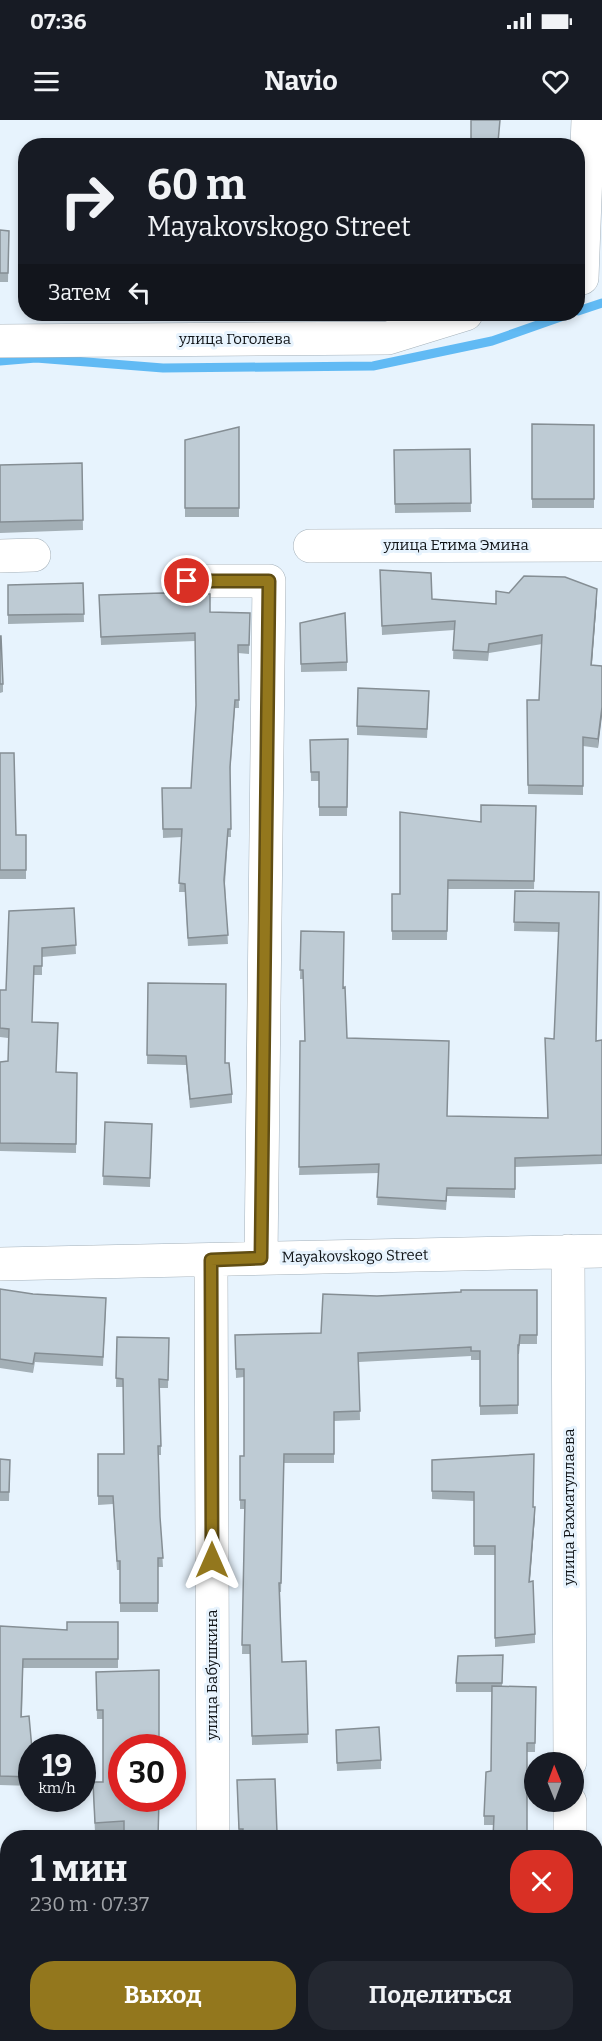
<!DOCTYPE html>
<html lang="ru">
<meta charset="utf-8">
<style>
:root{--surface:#171b24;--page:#242831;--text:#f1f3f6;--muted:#9ea1a6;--accent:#93771d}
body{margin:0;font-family:Bitter,serif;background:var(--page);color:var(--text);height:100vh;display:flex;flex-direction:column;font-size:22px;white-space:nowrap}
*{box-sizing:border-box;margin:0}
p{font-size:20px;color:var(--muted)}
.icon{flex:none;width:33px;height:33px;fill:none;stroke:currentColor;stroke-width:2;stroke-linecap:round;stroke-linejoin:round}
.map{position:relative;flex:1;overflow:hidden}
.details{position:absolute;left:0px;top:1710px;width:603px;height:212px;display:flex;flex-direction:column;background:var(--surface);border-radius:24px 24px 0 0;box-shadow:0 3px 9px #0003}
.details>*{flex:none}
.hud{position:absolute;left:18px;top:18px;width:567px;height:183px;border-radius:24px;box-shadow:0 3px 9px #0003;background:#171b24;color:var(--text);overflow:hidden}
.needle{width:39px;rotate:359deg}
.fabs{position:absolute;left:524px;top:1632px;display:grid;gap:12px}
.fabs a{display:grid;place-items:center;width:60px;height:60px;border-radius:50%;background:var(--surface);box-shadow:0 3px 9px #0003;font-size:30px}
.speed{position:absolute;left:18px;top:1614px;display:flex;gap:12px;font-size:30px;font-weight:700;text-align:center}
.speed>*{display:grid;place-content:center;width:78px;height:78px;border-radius:50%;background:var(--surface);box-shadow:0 3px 9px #0003;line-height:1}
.speed small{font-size:15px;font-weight:400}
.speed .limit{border:9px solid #d22;background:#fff;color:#111}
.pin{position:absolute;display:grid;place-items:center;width:51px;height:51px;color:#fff;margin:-26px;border:3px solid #fff;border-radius:50%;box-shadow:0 2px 6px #0007}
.me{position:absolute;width:66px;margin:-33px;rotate:0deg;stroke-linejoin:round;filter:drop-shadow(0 0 4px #0008)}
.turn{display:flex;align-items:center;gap:21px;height:126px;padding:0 30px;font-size:27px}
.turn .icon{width:78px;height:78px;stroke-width:2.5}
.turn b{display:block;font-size:42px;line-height:51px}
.then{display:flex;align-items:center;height:57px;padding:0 30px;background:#0003;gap:12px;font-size:22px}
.round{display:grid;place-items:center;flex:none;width:63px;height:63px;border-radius:24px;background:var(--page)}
.headline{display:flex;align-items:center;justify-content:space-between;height:102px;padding:0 30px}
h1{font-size:36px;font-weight:700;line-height:45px}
.action{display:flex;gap:12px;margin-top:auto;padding:12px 30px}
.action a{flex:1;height:69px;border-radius:24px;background:var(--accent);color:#fff;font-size:24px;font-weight:700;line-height:69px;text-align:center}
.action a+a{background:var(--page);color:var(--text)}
.status{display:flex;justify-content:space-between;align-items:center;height:42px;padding:0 30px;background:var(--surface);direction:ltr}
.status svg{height:16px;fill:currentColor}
header{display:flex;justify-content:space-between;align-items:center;height:78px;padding:0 30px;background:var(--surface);font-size:27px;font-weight:700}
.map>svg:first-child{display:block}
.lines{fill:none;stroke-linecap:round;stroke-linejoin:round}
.stream{stroke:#61baf4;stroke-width:9}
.minor-casing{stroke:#a5b1ba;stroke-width:34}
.minor{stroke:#fff;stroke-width:33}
.wall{fill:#a3afb6}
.shaded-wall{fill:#858e94}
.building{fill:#becbd4;stroke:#858e94;stroke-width:1.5}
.route-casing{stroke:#604d13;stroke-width:15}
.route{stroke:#93771d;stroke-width:10}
.labels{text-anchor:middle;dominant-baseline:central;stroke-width:6;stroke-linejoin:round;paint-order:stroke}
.street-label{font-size:15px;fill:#0f1316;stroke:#e7f3fd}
</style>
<div class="status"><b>07:36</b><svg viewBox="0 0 49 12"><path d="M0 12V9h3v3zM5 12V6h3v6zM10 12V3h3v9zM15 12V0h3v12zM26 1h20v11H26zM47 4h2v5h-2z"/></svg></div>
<header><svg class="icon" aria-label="menu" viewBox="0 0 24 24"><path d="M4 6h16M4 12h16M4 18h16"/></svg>Navio<svg class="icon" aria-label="heart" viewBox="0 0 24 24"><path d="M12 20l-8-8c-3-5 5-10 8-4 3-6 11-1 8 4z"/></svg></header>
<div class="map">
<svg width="602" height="1921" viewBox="0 0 602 1921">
<rect width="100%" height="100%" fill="#e7f3fd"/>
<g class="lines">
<path class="stream" d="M 578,191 L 602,183
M 0,241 L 36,238 L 163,248 L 373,246 L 492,221 L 569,194"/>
<defs>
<path id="minor" d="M 582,158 L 588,0
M 0,221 L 388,218 L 466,194
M 310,426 L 602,425
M 0,436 L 34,435
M 187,461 L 269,461 L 261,1138
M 568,1131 L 570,1642
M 211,1140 L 213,1718
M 0,1144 L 602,1131
M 570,1682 L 570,1718
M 0,1846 L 8,1846
M 596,1852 L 602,1851
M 212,1921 L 212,1914
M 570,1921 L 570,1914"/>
</defs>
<use href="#minor" class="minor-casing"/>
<use href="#minor" class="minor"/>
</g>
<path class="wall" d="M 0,110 L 9,111 L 8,162 L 0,162 Z
M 532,304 L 594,305 L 594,388 L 532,388 Z
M 239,307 L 239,397 L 185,397 L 185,320 Z
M 470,329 L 471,392 L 395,393 L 394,330 Z
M 82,343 L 83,410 L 0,413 L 0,345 Z
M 380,450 L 432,479 L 496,484 L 509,473 L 597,478 L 592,545 L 602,546 L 598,628 L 583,626 L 583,675 L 528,674 L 527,580 L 539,580 L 542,524 L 489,533 L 488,541 L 453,539 L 454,510 L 382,515 Z
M 83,463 L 84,502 L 8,504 L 8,465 Z
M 99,475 L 210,492 L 250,493 L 249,534 L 238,533 L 239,588 L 235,588 L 230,655 L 231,717 L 228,717 L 225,764 L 228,824 L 188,826 L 185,772 L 179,772 L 182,717 L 163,718 L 162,668 L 191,668 L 196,587 L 195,521 L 101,525 Z
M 300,503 L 347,542 L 347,551 L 301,552 Z
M 0,516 L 3,564 L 3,572 L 0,573 Z
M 429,579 L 427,618 L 357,615 L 357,606 Z
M 348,619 L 347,696 L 319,696 L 319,661 L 311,661 L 310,620 Z
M 0,633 L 16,715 L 26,715 L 26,759 L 0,759 Z
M 536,686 L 534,769 L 448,769 L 447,820 L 392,820 L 392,774 L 400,774 L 481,702 Z
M 515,771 L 599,772 L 596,921 L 602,920 L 602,1044 L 515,1047 L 515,1078 L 447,1076 L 446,1090 L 377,1085 L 379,1053 L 299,1055 L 305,921 L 303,859 L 300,859 L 301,811 L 343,868 L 347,918 L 447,996 L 547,998 L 554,919 L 559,812 L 514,811 Z
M 74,788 L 76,834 L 42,837 L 42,855 L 34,855 L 32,902 L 56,952 L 77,953 L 76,1033 L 0,1031 L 0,942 L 8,941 L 8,918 L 0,917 L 0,870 L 6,870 Z
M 148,863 L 225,943 L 232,974 L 232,983 L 190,988 L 186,945 L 147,944 Z
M 105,1002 L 152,1004 L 150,1067 L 103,1065 Z
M 0,1169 L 106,1187 L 103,1246 L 35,1242 L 33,1253 L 0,1248 Z
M 537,1170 L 537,1224 L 520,1224 L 519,1234 L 518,1234 L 518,1294 L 480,1295 L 480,1240 L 471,1240 L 471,1236 L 359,1242 L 360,1300 L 334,1301 L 334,1343 L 284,1343 L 281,1472 L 280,1472 L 282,1542 L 306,1541 L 308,1623 L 252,1625 L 250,1534 L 242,1534 L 245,1389 L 240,1389 L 240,1336 L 244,1336 L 244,1257 L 236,1258 L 235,1215 L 321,1213 L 377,1176 Z
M 117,1217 L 169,1218 L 168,1268 L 159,1268 L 161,1326 L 161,1335 L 158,1335 L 160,1397 L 163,1447 L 158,1447 L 158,1492 L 120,1492 L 120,1450 L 117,1450 L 113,1384 L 98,1385 L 98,1334 L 124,1334 L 123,1267 L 116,1267 Z
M 0,1339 L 10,1340 L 9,1381 L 0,1381 Z
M 432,1340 L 533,1387 L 535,1396 L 530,1462 L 535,1514 L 535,1523 L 495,1527 L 495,1435 L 474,1435 L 474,1381 L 432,1379 Z
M 118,1502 L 118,1548 L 23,1548 L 22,1597 L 32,1629 L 32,1666 L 0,1665 L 0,1506 L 67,1510 Z
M 503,1544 L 502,1566 L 536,1567 L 535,1632 L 527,1632 L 494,1705 L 484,1705 L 484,1696 L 491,1651 L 492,1572 L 456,1572 L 456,1563 Z
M 96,1552 L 159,1678 L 124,1710 L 95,1712 L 93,1671 L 103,1662 L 103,1599 L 97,1599 Z
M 336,1610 L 381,1640 L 381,1649 L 337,1651 Z
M 237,1669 L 277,1713 L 303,1718 L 239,1718 Z
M 0,1761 L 8,1761 L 8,1827 L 0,1827 Z"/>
<path class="shaded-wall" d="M 597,469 L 597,478 L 591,554 L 591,545 Z
M 602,587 L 602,596 L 598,628 L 598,619 Z
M 535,1387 L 535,1396 L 529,1470 L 529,1462 Z"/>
<path class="building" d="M 471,0 L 500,0 L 498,22 L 548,22 L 548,26 L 471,26 Z
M 0,110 L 9,111 L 8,153 L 0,153 Z
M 532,304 L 594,305 L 594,379 L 532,379 Z
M 239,307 L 239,388 L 185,388 L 185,320 Z
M 470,329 L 471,383 L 395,384 L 394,330 Z
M 82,343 L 83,400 L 0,402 L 0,345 Z
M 380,450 L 431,453 L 432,479 L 496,484 L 496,471 L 509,473 L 524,456 L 565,457 L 597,469 L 591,545 L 602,546 L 602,587 L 598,619 L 583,617 L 583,666 L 528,665 L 527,580 L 539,580 L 542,515 L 489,524 L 488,532 L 453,530 L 455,501 L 382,506 Z
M 83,463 L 84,494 L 8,495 L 8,465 Z
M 162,473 L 210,474 L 210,492 L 250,493 L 249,525 L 238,525 L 239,580 L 235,580 L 230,647 L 231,709 L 228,709 L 224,760 L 228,815 L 188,818 L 185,764 L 179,763 L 182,709 L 163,709 L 162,668 L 191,668 L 196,585 L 195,513 L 101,517 L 99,475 Z
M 345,493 L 347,542 L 301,544 L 300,503 Z
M 0,516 L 1,516 L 3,564 L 0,564 Z
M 358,568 L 429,571 L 427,609 L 357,606 Z
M 348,619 L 347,687 L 319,687 L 319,652 L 311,652 L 310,620 Z
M 0,633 L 14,633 L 16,715 L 26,715 L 26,750 L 0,750 Z
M 481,685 L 536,686 L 534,761 L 448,760 L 447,811 L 392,811 L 392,774 L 400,774 L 400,692 L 481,702 Z
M 515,771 L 599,772 L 596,921 L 602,920 L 602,1035 L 515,1038 L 515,1069 L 447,1068 L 446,1081 L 377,1077 L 379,1044 L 299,1047 L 300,921 L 305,921 L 303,850 L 300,850 L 301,811 L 344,812 L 343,868 L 345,867 L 347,918 L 449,921 L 447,996 L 548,998 L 545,918 L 554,919 L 559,803 L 514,802 Z
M 74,788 L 76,825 L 42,828 L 42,846 L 34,846 L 32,902 L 58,903 L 56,952 L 77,953 L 76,1024 L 0,1023 L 0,942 L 8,941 L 9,909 L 0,908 L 0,870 L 6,870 L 9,791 Z
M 148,863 L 226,864 L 225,943 L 229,943 L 232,974 L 190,979 L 186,936 L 147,935 Z
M 105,1002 L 152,1004 L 150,1058 L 103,1056 Z
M 0,1169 L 33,1174 L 106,1178 L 103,1237 L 35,1233 L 33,1244 L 0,1239 Z
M 461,1170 L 537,1170 L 537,1215 L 520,1215 L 519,1225 L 518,1225 L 518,1285 L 480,1286 L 480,1231 L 471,1231 L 471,1227 L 358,1233 L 360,1291 L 334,1292 L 334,1334 L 284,1334 L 281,1463 L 279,1463 L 282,1542 L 306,1541 L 308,1614 L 252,1616 L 250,1525 L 242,1525 L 245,1380 L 240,1380 L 240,1336 L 244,1336 L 244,1249 L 236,1249 L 235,1215 L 321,1213 L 323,1174 L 377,1176 L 461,1172 Z
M 117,1217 L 169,1218 L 168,1260 L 159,1259 L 161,1326 L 158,1326 L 160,1397 L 163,1438 L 158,1438 L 158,1483 L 120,1483 L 120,1441 L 117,1441 L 113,1376 L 98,1376 L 98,1334 L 124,1334 L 123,1259 L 116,1258 Z
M 534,1334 L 533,1387 L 535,1387 L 529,1462 L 533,1461 L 535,1514 L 495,1518 L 495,1426 L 474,1426 L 474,1372 L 432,1371 L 432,1340 Z
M 0,1339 L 10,1340 L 9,1372 L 0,1372 Z
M 67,1502 L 118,1502 L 118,1539 L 23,1539 L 21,1597 L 29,1596 L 32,1629 L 32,1657 L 0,1656 L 0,1506 L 67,1510 Z
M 503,1535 L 502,1563 L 456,1563 L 458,1536 Z
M 159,1550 L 159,1628 L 122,1628 L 122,1678 L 159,1678 L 158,1718 L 124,1718 L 124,1701 L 95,1703 L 93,1662 L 103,1662 L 103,1590 L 97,1590 L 96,1552 Z
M 492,1566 L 536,1567 L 535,1623 L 527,1623 L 527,1718 L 493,1718 L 494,1696 L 484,1696 L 486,1652 L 491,1651 Z
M 379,1607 L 381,1640 L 337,1643 L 336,1610 Z
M 275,1659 L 277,1713 L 303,1714 L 303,1718 L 242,1718 L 243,1709 L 239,1709 L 237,1660 Z
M 601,1727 L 602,1727 L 602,1768 L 601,1768 Z
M 0,1761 L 8,1761 L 8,1819 L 0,1818 Z
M 0,1902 L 8,1902 L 8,1914 L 112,1914 L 113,1921 L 0,1921 Z
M 315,1914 L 461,1914 L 460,1921 L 242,1921 L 243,1920 L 315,1918 Z"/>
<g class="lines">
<defs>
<path id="route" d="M 187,461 L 269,461 L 261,1138 L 211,1140 L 212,1440"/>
</defs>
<use href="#route" class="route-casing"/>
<use href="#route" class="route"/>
</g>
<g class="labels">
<g class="street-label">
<text x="235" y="219">улица Гоголева</text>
<text x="456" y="425">улица Етима Эмина</text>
<text transform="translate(355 1136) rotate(-1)">Mayakovskogo Street</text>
<text transform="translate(569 1387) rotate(-90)">улица Рахматуллаева</text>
<text transform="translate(212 1555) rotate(-90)">улица Бабушкина</text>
</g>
</g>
</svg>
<div class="fabs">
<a><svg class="needle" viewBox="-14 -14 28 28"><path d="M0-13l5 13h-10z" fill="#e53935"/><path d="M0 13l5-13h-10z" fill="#9ea1a6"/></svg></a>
</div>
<div class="speed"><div>19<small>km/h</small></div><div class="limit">30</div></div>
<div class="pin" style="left:187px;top:461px;background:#d93025"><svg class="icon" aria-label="arrive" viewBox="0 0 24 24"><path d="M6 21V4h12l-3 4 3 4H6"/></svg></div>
<svg class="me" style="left:212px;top:1440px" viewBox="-20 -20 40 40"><path d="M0-17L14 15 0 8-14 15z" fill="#93771d" stroke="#fff" stroke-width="4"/></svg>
<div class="hud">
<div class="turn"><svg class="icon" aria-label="right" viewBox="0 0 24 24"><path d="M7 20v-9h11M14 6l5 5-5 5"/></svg><div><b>60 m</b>Mayakovskogo Street</div></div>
<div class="then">Затем<svg class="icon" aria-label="left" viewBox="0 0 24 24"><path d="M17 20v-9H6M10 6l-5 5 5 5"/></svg></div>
</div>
<section class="details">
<div class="headline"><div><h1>1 мин</h1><p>230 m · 07:37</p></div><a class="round" style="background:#d93025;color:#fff"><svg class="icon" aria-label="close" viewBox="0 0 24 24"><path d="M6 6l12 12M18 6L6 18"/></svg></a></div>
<div class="action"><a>Выход</a><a>Поделиться</a></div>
</section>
</div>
